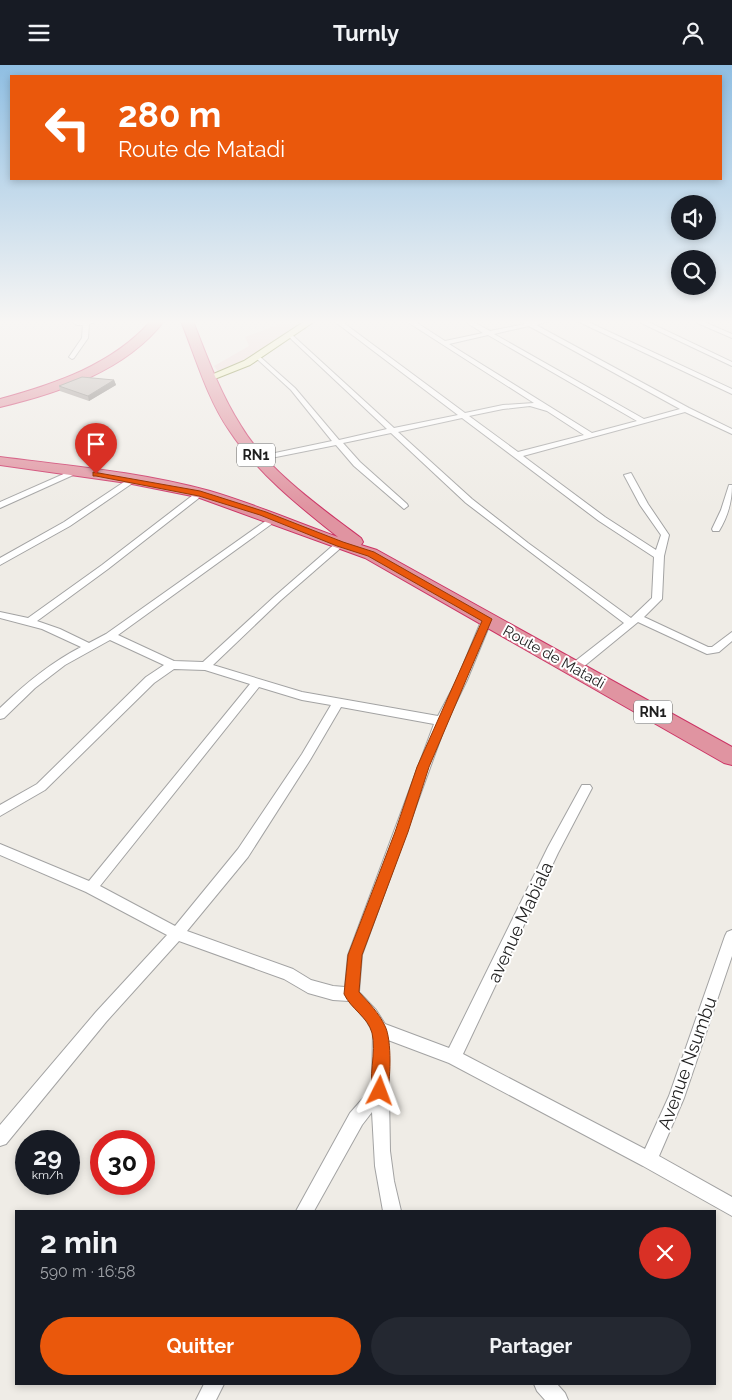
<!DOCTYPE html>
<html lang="fr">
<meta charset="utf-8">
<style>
:root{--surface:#171b24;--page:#242831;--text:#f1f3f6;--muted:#9ea1a6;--accent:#ea580c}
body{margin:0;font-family:Raleway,sans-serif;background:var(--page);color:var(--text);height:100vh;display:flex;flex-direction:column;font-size:19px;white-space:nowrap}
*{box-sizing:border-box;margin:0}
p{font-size:16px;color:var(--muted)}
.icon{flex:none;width:28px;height:28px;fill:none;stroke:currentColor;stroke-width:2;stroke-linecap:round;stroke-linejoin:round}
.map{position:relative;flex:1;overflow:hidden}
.details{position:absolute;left:15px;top:1145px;width:701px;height:175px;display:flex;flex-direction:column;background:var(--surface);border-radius:0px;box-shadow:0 2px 8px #0003}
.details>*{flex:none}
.banner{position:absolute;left:10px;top:10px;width:712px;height:105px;border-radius:0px;box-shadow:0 2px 8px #0003;background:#ea580c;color:#fff;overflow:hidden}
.buttons{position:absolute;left:671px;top:130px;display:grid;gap:10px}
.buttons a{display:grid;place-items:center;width:45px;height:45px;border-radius:50%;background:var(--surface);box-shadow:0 2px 8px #0003;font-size:25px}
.speed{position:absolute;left:15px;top:1065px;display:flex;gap:10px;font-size:25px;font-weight:700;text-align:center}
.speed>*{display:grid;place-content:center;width:65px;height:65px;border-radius:50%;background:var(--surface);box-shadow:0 2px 8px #0003;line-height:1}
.speed small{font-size:12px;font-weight:400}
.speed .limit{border:8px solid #d22;background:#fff;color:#111}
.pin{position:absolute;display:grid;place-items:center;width:42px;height:42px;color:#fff;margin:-51px -21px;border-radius:50% 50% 50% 0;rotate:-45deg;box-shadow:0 0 5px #0007}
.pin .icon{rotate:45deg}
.me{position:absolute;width:55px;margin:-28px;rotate:3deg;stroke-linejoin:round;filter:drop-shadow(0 0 4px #0008)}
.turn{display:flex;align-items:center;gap:18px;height:105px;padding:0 25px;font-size:22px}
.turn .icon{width:65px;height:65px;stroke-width:2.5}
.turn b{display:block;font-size:35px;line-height:42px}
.round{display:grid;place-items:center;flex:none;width:52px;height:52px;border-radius:26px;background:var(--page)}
.headline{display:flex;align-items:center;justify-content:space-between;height:85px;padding:0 25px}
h1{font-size:30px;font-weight:700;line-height:38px}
.button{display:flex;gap:10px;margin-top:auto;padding:10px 25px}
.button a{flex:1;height:58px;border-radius:30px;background:var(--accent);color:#fff;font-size:20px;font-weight:700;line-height:58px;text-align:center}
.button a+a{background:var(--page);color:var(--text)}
header{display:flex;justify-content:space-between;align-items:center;height:65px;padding:0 25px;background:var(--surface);font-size:22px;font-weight:700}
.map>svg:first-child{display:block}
.commercial{fill:#eed8d7}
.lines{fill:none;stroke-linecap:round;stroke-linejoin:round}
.street-casing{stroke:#a3a3a3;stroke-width:2}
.secondary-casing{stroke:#626e0e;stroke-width:2}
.highway-casing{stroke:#cc3465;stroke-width:2}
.street{fill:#fff;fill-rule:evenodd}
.secondary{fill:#f1f4bf;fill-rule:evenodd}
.highway{fill:#e094a1;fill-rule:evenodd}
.wall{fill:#a49e9a}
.shaded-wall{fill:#86817d}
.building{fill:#bfb8b3;stroke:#86817d}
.route{fill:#ea580c;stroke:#983908}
.labels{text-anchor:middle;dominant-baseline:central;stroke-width:4;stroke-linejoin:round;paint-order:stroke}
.shield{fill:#fff;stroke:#626262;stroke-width:1}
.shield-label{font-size:14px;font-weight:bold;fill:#1f1f1f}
.street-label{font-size:15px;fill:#1f1f1f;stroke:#fff}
.near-street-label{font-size:18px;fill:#1f1f1f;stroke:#fff}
</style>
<header><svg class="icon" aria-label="menu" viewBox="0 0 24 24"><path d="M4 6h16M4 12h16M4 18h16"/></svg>Turnly<svg class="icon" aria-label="person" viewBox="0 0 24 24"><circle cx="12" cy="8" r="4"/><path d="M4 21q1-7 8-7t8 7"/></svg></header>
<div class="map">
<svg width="732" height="1335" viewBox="0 0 732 1335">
<rect width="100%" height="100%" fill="#efece6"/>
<path class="commercial" d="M 288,256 L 308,256 L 256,291 L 219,308 L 214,301 L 249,281 L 245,272 Z"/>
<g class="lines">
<defs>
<path id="street" d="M 71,256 L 95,257 L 89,259 L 88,273 L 74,293 L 72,294 L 69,292 L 82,273 L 83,260 L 77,260 Z
M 334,256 L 341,256 L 465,348 L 503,340 L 534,338 L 406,256 L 414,256 L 445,276 L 483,268 L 464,256 L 472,256 L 490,266 L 525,259 L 521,256 L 549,256 L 536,260 L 689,343 L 732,364 L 732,369 L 685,347 L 523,391 L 605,452 L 656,485 L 661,470 L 640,440 L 624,410 L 631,408 L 648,439 L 669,470 L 664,491 L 662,534 L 644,552 L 708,582 L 712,582 L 732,567 L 732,576 L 719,587 L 707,589 L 638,557 L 577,607 L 569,607 L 568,604 L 569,601 L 624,558 L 466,438 L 391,368 L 343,378 L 360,397 L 407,439 L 408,441 L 404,444 L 354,401 L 336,380 L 256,396 L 256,392 L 332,376 L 291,325 L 256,293 L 256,291 L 258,290 L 295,323 L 339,375 L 387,364 L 288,271 L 288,269 L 290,268 L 394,363 L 458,350 ZM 529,261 L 680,344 L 644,354 L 494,269 ZM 488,270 L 637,356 L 592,368 L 449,279 ZM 530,341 L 547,346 L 584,370 L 518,387 L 469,351 L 503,344 ZM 462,353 L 599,456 L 654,492 L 652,533 L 631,553 L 528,478 L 472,434 L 398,367 Z
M 577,256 L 586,256 L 732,324 L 732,329 Z
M 637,256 L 646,256 L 732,297 L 732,301 Z
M 693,256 L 702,256 L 732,269 L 732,273 Z
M 75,404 L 82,406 L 0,443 L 0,437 Z
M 130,413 L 137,415 L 70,461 L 0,500 L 0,493 L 64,457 Z
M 729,420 L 732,420 C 732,437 728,451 719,466 L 713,466 L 712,464 L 721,445 Z
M 197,427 L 204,429 L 108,504 L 37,556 L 60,564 L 89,578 L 106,569 L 274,450 L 277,451 L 277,455 L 118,570 L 174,596 L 203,597 L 275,531 L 337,477 L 343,477 L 343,481 L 281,535 L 213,600 L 302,627 L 438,651 L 457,615 L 482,554 L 484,552 L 490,552 L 492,554 L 467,615 L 447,656 L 362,890 L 359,927 L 376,945 L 385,959 L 449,983 L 548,782 L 582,720 L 590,720 L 592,723 L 558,788 L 463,989 L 645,1084 L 669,1031 L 725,871 L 727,867 L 732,865 L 732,891 L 684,1033 L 659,1091 L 732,1132 L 732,1151 L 643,1101 L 449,998 L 388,975 L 390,1086 L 394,1116 L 401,1146 L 383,1146 L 375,1101 L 372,1047 L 362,1060 L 314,1146 L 296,1146 L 350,1048 L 372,1023 L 373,967 L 366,955 L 349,936 L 333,935 L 308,928 L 284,914 L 179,876 L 106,957 L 6,1079 L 0,1081 L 0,1060 L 96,947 L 167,870 L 86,827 L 0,790 L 0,779 L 89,816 L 250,619 L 205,605 L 174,604 L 154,618 L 45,725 L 0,751 L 0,740 L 37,719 L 146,612 L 164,600 L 110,575 L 65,600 L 35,623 L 4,653 L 0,654 L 0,643 C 25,619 50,598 81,582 L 42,564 L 0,553 L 0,547 L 28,553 L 102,500 ZM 259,622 L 302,635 L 331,640 L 302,689 L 238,784 L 175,861 L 100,821 ZM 341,642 L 434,659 L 348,890 L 345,922 L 333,921 L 311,915 L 293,904 L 187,866 L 248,792 L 310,695 Z
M 204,1319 L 224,1319 L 216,1335 L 196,1335 Z
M 534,1319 L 557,1319 L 565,1328 L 568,1335 L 545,1335 L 537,1326 Z"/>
<path id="secondary" d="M 305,256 L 315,256 L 250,300 L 212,315 L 209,316 L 204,313 L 244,296 Z"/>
<path id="highway" d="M 151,256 L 164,256 C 126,306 58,328 0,342 L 0,334 C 55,319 112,300 151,256 Z
M 181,256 L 193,256 C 207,292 220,328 241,361 C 267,405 321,443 361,473 L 363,477 L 361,480 L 377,485 L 732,682 L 732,700 L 724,698 L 365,493 L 197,432 L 127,418 L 0,400 L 0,392 C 70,401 141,407 210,426 C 254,439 296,457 338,472 C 299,441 257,408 229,365 C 207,333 196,293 181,256 Z"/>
</defs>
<use href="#street" class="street-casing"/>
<use href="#secondary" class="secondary-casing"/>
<use href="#highway" class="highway-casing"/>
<use href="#street" class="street"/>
<use href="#secondary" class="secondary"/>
<use href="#highway" class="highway"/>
</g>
<path class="wall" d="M 114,315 L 116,320 L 89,336 L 60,326 L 59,321 Z"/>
<path class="shaded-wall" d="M 114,315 L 116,320 L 89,336 L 88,331 Z"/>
<path class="building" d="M 82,312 L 114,315 L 88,331 L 59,321 Z"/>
<linearGradient id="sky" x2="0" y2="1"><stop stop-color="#8fbee2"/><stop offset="0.58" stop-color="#f8f6f4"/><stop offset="1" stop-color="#f8f6f4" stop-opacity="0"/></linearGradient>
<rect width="732" height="443" fill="url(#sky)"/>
<path class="route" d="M 93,407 L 200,426 L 266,447 L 343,477 L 374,487 L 492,554 L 429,702 L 408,767 L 362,890 L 359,927 C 369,938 379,948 385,961 C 392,974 391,1018 386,1031 L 380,1033 L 374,1031 C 367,1014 377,987 372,968 C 368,952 351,944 344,929 L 348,890 L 395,767 L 417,702 L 482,556 L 368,491 L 337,481 L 260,450 L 199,431 L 96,411 L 93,411 Z"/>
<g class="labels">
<g class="shield">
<rect x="237" y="378.5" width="38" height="23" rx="4"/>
<rect x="634" y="635.5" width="38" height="23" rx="4"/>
</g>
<g class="shield-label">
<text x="256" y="390">RN1</text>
<text x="653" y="647">RN1</text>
</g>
<g class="street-label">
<text transform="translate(554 592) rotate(29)">Route de Matadi</text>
</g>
<g class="near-street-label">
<text transform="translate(520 857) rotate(-65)">avenue Mabiala</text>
<text transform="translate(687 998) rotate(-70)">Avenue Nsumbu</text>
</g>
</g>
</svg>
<div class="buttons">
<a><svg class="icon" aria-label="sound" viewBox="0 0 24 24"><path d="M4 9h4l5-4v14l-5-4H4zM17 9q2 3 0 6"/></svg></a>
<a><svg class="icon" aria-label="search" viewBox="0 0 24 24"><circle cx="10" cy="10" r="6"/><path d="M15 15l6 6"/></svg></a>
</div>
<div class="speed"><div>29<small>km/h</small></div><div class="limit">30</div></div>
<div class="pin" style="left:96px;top:409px;background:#d93025"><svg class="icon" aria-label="arrive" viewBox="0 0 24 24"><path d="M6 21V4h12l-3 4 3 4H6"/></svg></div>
<svg class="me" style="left:380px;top:1026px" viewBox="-20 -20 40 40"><path d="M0-17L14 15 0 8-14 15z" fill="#ea580c" stroke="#fff" stroke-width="4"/></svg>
<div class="banner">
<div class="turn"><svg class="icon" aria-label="left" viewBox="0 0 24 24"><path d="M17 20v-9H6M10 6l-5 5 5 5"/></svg><div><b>280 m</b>Route de Matadi</div></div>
</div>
<section class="details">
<div class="headline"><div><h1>2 min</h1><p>590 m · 16:58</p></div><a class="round" style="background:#d93025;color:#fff"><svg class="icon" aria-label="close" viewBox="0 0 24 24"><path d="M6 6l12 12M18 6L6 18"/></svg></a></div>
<div class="button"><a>Quitter</a><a>Partager</a></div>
</section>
</div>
